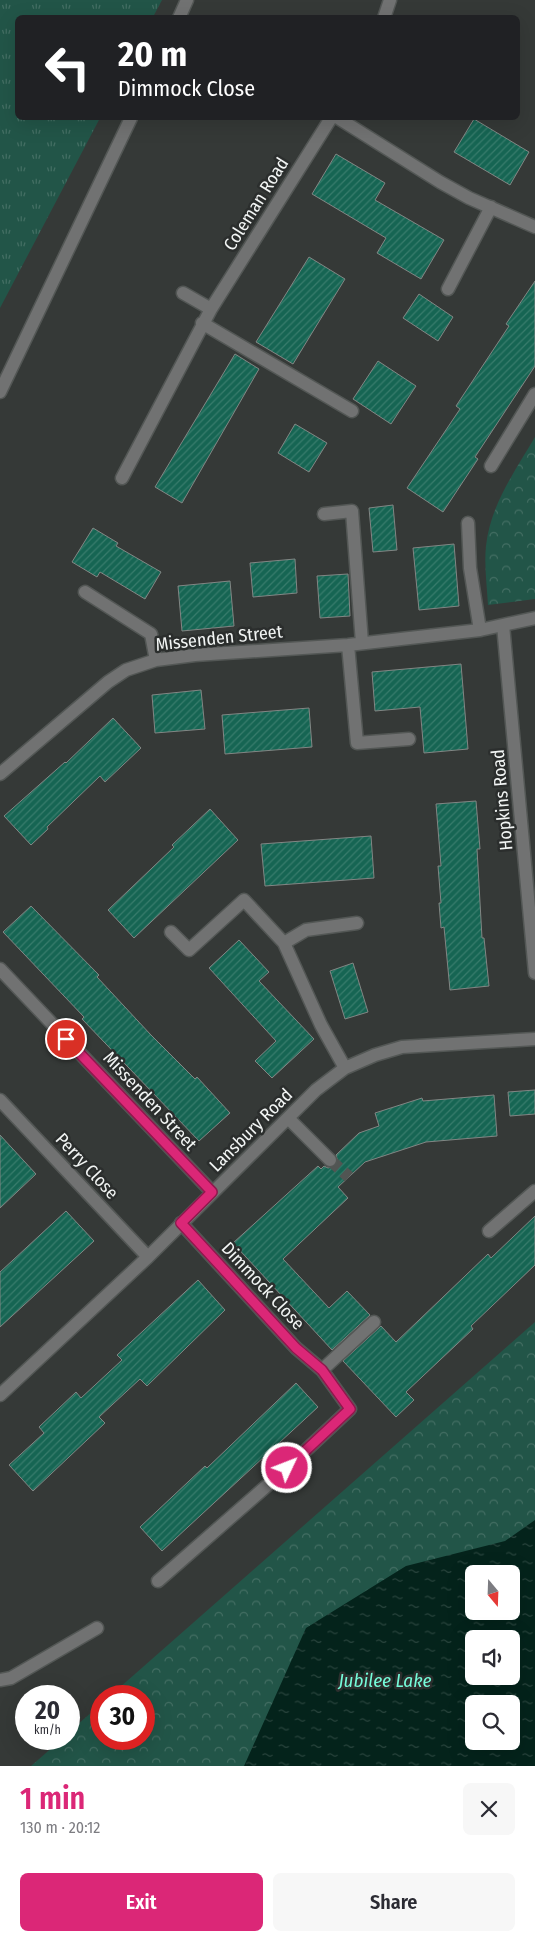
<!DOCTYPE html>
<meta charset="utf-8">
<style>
:root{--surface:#fff;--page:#f7f7f7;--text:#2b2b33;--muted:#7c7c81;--accent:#db2777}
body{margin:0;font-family:"Fira Sans Condensed",sans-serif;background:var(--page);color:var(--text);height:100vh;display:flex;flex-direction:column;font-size:19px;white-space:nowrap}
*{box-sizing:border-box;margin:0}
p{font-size:16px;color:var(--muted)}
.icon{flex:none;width:28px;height:28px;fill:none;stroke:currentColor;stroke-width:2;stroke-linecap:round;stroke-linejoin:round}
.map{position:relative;height:1766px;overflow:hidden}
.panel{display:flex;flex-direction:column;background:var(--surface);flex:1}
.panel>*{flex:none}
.banner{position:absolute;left:15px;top:15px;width:505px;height:105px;border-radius:8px;box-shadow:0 5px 20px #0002;background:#202124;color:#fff;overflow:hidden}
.needle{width:32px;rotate:161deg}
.tools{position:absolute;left:465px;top:1565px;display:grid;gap:10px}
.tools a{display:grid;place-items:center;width:55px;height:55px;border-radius:8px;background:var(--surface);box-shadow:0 5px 20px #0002;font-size:25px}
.speed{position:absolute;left:15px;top:1685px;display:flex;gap:10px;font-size:25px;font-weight:700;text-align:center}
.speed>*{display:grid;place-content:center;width:65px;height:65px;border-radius:50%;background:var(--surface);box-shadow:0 5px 20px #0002;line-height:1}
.speed small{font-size:12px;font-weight:400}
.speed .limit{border:8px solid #d22;background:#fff;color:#111}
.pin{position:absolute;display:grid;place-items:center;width:42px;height:42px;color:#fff;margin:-21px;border:2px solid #fff;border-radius:50%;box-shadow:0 1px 5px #0007}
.me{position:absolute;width:55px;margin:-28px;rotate:47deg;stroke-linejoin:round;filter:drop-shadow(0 0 4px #0008)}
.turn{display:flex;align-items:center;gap:18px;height:105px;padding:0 20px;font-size:22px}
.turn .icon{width:65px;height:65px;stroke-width:2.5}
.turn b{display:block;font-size:35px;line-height:42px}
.round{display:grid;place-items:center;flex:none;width:52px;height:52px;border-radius:8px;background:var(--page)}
.overview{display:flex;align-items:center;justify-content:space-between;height:85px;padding:0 20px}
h1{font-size:30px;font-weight:600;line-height:38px;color:var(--accent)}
.cta{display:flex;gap:10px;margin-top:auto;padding:10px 20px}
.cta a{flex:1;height:58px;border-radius:8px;background:var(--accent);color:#fff;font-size:20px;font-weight:600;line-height:58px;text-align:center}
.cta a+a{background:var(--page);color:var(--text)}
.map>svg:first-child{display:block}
.grass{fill:url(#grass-tufts)}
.park{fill:url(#park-crowns);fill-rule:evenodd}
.water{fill:url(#water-ripples);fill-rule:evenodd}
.building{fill:url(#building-hatch);stroke:#828684}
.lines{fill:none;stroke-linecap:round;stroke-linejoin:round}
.minor-tunnel{stroke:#515553;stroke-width:12;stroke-dasharray:12 6;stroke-linecap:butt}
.minor-casing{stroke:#535755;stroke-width:15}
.minor{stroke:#717272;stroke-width:12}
.route-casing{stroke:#8e194d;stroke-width:12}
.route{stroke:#db2777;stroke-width:9}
.labels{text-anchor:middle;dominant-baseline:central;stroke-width:5;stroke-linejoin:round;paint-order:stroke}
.street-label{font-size:18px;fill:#f2f5f4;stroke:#2b2e2d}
.water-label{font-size:19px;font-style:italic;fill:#75fbd9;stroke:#2b2e2d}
</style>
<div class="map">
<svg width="535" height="1766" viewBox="0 0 535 1766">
<defs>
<pattern id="grass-tufts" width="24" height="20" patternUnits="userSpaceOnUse" patternTransform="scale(1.25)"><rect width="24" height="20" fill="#225548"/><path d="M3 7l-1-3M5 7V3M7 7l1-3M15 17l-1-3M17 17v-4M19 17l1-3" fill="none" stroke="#436e63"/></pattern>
<pattern id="park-crowns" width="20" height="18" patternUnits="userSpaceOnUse" patternTransform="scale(1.25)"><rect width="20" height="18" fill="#225548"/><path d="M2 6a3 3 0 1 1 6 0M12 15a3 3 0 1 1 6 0" fill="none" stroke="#436e63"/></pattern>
<pattern id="water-ripples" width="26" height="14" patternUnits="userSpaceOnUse" patternTransform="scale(1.25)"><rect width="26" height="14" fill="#04231b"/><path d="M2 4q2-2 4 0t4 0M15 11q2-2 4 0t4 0" fill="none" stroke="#29443d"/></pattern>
<pattern id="building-hatch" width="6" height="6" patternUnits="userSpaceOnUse" patternTransform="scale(1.25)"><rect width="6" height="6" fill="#166553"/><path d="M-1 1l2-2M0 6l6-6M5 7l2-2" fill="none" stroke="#387c6c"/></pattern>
</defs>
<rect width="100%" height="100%" fill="#353937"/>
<path class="grass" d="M 0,0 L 162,0 L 153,17 L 18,18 L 18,118 L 100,118 L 0,308 Z"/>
<path class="park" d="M 535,437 L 535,599 L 488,605 C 487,586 484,565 486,546 C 490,506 515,471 535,437 Z
M 535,1322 L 535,1766 L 31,1766 L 62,1739 L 69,1739 L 69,1732 L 101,1704 L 101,1739 L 144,1739 L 144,1696 L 110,1696 ZM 474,1574 L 511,1574 L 511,1611 L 474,1611 ZM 474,1639 L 511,1639 L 511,1676 L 474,1676 ZM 474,1704 L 511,1704 L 511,1741 L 474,1741 Z"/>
<path class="water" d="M 535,1520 L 535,1766 L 244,1766 L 306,1628 L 406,1566 L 505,1541 ZM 474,1574 L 511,1574 L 511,1611 L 474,1611 ZM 474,1639 L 511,1639 L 511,1676 L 474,1676 ZM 474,1704 L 511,1704 L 511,1741 L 474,1741 Z"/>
<path class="building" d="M 474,119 L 529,152 L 510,185 L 454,152 Z
M 336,154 L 385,183 L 375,200 L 444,240 L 421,279 L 377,253 L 386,238 L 312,194 Z
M 309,257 L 345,279 L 293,364 L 256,342 Z
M 535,281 L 535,366 L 475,457 L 478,459 L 443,512 L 407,488 L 460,409 L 456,406 L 509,326 L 506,324 Z
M 419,294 L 453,317 L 438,341 L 403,318 Z
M 235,354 L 259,369 L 182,503 L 155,487 Z
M 378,361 L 416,386 L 391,424 L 353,399 Z
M 295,424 L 327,443 L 309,472 L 278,453 Z
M 393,505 L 397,550 L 373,552 L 369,508 Z
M 93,528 L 118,543 L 116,546 L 161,572 L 145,599 L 100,572 L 97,577 L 72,562 Z
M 454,544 L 459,606 L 419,610 L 413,548 Z
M 295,559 L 297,593 L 253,597 L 250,563 Z
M 348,574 L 350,616 L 320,618 L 317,576 Z
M 230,581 L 234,626 L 182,631 L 178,586 Z
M 461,664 L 468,749 L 424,753 L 420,707 L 375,711 L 372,672 Z
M 201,690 L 205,729 L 155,733 L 152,695 Z
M 309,708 L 312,747 L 225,754 L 222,715 Z
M 113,718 L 141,748 L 105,782 L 100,776 L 47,827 L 48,829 L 31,845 L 4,816 L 65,762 L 66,763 Z
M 476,801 L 480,849 L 477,849 L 482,938 L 484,938 L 489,986 L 450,990 L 444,927 L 441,928 L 439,903 L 441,903 L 438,866 L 441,866 L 436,804 Z
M 210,809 L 238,840 L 134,938 L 108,910 L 174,847 L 172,845 Z
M 371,836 L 374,878 L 265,886 L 261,844 Z
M 31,906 L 99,975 L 97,977 L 151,1035 L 195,1079 L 197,1077 L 230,1113 L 199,1141 L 82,1019 L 84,1017 L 3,932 Z
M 239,940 L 269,972 L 259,981 L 314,1039 L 272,1078 L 255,1061 L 276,1041 L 209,968 Z
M 353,963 L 368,1012 L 345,1019 L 330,971 Z
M 535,1090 L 535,1114 L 510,1116 L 508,1092 Z
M 494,1095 L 497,1136 L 426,1142 L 365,1162 L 338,1187 L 348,1198 L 283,1259 L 329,1308 L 347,1291 L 370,1315 L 332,1350 L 233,1243 L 318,1166 L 321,1169 L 324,1166 L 328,1168 L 335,1166 L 338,1162 L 336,1155 L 359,1133 L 379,1126 L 375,1113 L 422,1098 L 423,1101 Z
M 0,1135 L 36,1174 L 0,1208 Z
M 66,1211 L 94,1241 L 0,1327 L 0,1272 Z
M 535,1216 L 535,1265 L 471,1326 L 473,1329 L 406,1392 L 414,1400 L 396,1417 L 343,1361 L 381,1326 L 396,1342 L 488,1254 L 491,1258 Z
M 198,1280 L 225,1310 L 147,1386 L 140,1379 L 99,1417 L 105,1423 L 33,1491 L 9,1465 L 44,1433 L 39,1427 L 76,1392 L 81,1398 L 122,1360 L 117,1355 Z
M 296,1383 L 318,1407 L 162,1551 L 140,1527 L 205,1466 L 207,1468 Z"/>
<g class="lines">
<path class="minor-tunnel" d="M 330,1160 L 349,1177"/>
<defs>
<path id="minor" d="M 179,18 L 187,0
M 384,18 L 390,0
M 338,118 L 440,182 L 469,198 L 535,227
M 448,289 L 491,207
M 183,293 L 211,309
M 202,323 L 352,411
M 0,392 L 131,118
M 491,466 L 535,394
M 122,478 L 211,309 L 331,118
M 324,514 L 352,511 L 362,643
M 468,523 L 470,568 L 480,630
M 85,592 L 151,634 L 156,660
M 503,625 L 535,973
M 348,645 L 357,743 L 409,739
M 0,774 L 108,682 L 126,670 L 156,660 L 195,655 L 348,645 L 480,630 L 535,618
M 171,932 L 189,950 L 244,900 L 284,943 L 321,1025 L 345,1068
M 284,943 L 306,930 L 357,923
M 0,969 L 212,1192
M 0,1100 L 148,1257
M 288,1118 L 330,1160
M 489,1231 L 535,1191
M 322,1370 L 374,1322
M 0,1395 L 148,1257 L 316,1090 L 345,1068 L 375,1055 L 402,1047 L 535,1039
M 158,1581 L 287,1468 L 350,1409 L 322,1370 L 296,1348 L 181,1223
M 0,1680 L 11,1678 L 97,1628"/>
</defs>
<use href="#minor" class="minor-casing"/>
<use href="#minor" class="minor"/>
</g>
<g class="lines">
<defs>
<path id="route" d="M 66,1039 L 212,1192 L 181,1223 L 296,1348 L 322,1370 L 350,1409 L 287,1468"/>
</defs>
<use href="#route" class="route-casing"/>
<use href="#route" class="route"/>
</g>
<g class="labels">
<g class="street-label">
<text transform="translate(256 204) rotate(-58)">Coleman Road</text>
<text transform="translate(219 638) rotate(-6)">Missenden Street</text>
<text transform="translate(502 800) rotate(-95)">Hopkins Road</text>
<text transform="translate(150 1101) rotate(47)">Missenden Street</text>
<text transform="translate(251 1130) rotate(-45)">Lansbury Road</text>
<text transform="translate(87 1166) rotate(47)">Perry Close</text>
<text transform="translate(263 1286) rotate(47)">Dimmock Close</text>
</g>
<g class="water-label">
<text x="385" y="1680">Jubilee Lake</text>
</g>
</g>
</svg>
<div class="tools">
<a><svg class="needle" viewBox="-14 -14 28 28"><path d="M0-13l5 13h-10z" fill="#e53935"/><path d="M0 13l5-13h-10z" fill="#7c7c81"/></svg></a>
<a><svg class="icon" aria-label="sound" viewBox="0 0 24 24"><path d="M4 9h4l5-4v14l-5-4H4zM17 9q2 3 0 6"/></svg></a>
<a><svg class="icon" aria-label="search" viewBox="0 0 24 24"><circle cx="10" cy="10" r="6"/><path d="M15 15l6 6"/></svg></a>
</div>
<div class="speed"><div>20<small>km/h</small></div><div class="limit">30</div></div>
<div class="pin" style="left:66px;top:1039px;background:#d93025"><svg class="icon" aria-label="arrive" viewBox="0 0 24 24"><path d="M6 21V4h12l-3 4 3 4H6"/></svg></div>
<svg class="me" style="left:287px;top:1468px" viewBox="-20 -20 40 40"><circle r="17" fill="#db2777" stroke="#fff" stroke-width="3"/><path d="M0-11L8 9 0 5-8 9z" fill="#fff"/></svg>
<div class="banner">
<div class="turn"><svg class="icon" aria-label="left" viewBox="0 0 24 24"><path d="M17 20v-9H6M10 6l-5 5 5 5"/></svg><div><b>20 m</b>Dimmock Close</div></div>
</div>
</div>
<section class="panel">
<div class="overview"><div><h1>1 min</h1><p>130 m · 20:12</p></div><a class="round"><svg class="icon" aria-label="close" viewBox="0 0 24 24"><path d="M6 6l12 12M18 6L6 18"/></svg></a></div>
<div class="cta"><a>Exit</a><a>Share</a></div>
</section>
